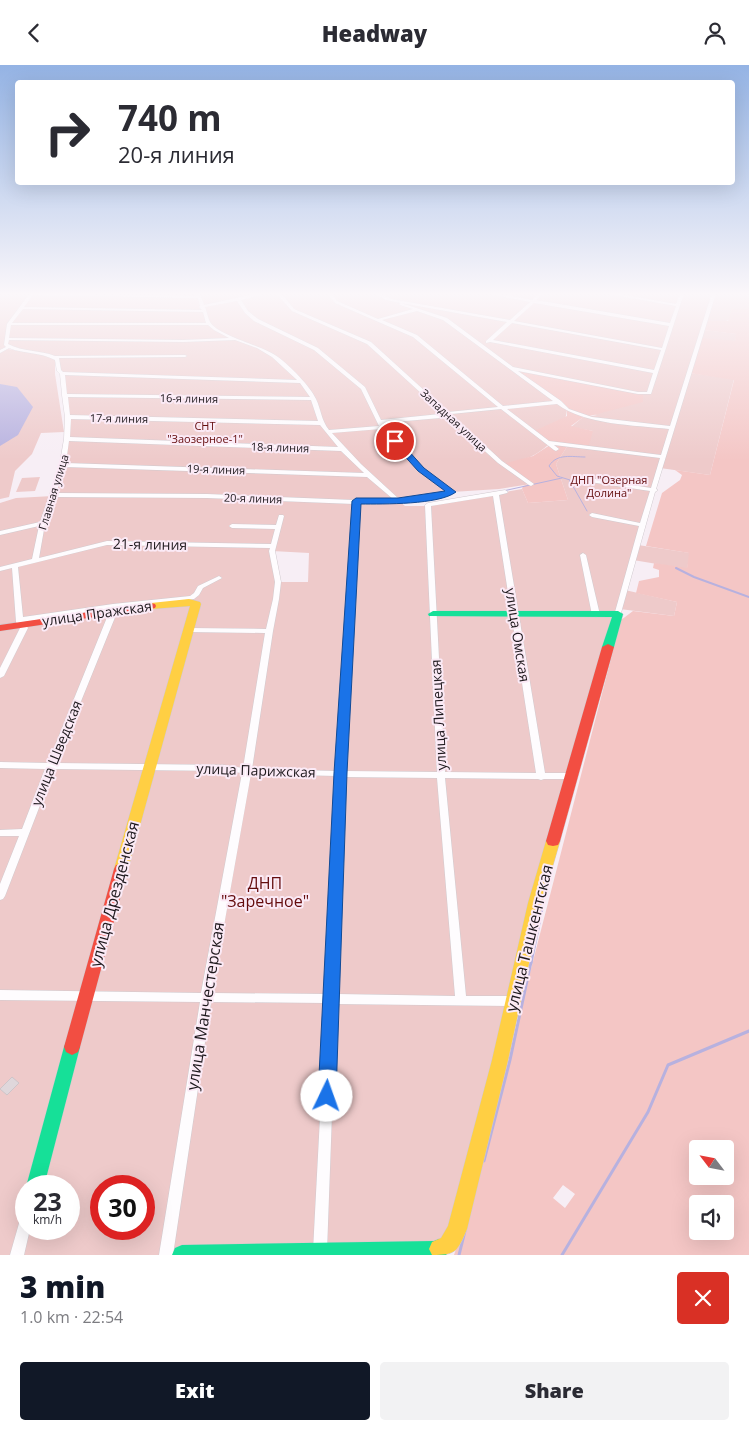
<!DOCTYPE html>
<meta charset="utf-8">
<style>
:root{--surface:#fff;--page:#f2f2f3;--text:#2b2b33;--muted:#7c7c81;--accent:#111827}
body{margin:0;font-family:"Open Sans",sans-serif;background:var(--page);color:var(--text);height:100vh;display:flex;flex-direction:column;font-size:19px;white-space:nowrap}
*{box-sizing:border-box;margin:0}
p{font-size:16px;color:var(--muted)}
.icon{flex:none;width:28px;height:28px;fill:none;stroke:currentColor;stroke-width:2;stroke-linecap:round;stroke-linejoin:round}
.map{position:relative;height:1190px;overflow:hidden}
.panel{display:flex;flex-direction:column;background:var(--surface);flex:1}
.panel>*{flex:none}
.hud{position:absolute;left:15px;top:15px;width:720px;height:105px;border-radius:5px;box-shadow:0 5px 20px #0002;background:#fff;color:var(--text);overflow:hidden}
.needle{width:32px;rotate:302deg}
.buttons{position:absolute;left:689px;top:1075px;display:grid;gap:10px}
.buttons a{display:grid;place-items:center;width:45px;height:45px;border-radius:5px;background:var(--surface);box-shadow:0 5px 20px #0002;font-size:25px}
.speed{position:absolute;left:15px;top:1110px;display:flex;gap:10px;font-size:25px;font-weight:700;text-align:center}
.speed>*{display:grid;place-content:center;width:65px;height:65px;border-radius:50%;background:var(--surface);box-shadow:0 5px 20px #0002;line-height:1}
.speed small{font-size:12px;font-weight:400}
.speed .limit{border:8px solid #d22;background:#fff;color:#111}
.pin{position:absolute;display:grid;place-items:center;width:42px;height:42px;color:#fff;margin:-21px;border:2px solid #fff;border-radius:50%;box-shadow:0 1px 5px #0007}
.me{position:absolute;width:55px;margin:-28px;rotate:3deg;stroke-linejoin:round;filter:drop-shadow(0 0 4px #0008)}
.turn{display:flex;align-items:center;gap:18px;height:105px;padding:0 20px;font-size:22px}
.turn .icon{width:65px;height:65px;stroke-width:2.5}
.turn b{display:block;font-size:35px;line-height:42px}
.round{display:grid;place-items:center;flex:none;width:52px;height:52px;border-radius:5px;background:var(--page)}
.overview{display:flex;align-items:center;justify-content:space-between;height:85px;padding:0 20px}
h1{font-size:30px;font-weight:800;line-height:38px;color:var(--accent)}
.action{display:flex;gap:10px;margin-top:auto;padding:10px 20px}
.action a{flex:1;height:58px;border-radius:5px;background:var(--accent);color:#fff;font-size:20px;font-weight:800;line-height:58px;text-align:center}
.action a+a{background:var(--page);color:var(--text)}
header{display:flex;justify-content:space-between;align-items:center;height:65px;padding:0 20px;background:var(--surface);font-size:22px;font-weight:800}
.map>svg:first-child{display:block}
.green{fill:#eecaca;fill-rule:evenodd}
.forest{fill:#f4c6c5;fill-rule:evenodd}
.water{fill:#b7b1df}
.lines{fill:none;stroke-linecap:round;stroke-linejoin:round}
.stream-far3{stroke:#b7b1df;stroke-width:1}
.stream-far2{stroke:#b7b1df;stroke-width:2}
.stream-far1{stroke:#b7b1df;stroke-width:2.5}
.stream{stroke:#b7b1df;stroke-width:3}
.building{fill:#dfd7db;stroke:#cdc5c9}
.street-casing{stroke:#d1cacf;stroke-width:1}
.fast-casing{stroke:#d1cacf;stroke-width:1}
.slow-casing{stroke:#d1cacf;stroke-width:1}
.jam-casing{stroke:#d1cacf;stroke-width:1}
.street{fill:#fefcfe;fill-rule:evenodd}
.fast{fill:#16e098;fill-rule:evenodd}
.slow{fill:#ffcf43;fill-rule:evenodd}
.jam{fill:#f24e42;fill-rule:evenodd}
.route{fill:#1a73e8;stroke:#114b97}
.labels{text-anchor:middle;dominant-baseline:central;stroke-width:4;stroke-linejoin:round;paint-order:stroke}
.far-street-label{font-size:11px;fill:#1d181c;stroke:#fbeaf6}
.far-park-label{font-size:11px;fill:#640c0d;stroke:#fbeaf6}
.street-label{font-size:14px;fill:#1d181c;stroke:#fbeaf6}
.near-park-label{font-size:16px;fill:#640c0d;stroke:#fbeaf6}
.near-street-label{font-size:16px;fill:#1d181c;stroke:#fbeaf6}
</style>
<header><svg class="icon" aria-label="back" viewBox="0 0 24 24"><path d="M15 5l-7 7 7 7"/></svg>Headway<svg class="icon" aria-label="person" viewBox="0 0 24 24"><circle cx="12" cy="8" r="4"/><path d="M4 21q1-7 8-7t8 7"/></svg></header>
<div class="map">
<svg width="749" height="1190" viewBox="0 0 749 1190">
<rect width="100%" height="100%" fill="#f7eef5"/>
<path class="green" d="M 0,228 L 749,228 L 749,241 C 736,253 720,259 704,265 L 737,269 L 735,277 L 690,308 L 734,314 L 710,410 L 660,403 L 638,480 L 690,488 L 687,504 L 633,495 L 625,525 L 677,537 L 674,551 L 620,544 L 574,705 L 465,1135 L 435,1190 L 0,1190 L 0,438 L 16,433 L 53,431 L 67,374 L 64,330 L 57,294 L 8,281 L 0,286 ZM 567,344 L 597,350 L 582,353 L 571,362 L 593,366 L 568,380 L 556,399 L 568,435 L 528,438 L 522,424 L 428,441 L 405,441 L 399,436 L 452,427 L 499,424 L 531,419 L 523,395 C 545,387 565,368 567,344 ZM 272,486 L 309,488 L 308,517 L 276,517 ZM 26,1121 L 69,1121 L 69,1164 L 26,1164 ZM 101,1121 L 144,1121 L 144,1164 L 101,1164 Z
M 8,284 L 47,291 L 55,294 L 55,309 L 64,367 L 41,368 L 32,389 L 15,406 L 9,432 L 0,434 L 0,288 Z
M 40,412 L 35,426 L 16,427 L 22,413 Z"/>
<path class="forest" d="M 749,241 L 749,1190 L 454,1190 L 467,1152 L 621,555 L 633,546 L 674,551 L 677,537 L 636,528 L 639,516 L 659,512 L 659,505 L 653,503 L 654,498 L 687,503 L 689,488 L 646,481 L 662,428 L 680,415 L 682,410 L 675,405 L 710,410 L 734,315 L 689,308 L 701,273 L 735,276 L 736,269 L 703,265 L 706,256 L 728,256 L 732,244 L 745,244 ZM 698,1084 L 725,1084 L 725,1111 L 698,1111 ZM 563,1120 L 575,1129 L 565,1143 L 553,1133 ZM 698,1139 L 725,1139 L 725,1166 L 698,1166 Z
M 512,303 L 643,329 L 643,337 L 582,353 L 571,361 L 593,366 L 588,383 L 568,380 L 556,399 L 568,435 L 528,438 L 522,424 L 523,421 L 531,419 L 502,399 L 533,391 L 550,380 L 532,367 L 567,351 L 567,344 Z"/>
<path class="water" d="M 0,319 L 17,322 L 33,342 L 18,370 L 0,381 Z"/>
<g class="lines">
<path class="stream-far3" d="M 585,392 C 572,392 557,388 549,401 L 557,411 L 570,415 L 569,419 L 574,423 L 587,446
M 503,426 L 562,413"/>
<path class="stream-far2" d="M 676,503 L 694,512 L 749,532"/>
<path class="stream-far1" d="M 531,899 L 542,845"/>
<path class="stream" d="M 484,1096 L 510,995 L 531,897
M 459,1190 L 465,1166
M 562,1190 L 648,1047 L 668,1000 L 749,966"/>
</g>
<path class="building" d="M 12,1012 L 19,1018 L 7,1030 L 0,1024 Z"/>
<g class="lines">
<defs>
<path id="street" d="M 30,228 L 197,231 L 196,228 L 200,228 L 204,240 L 259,228 L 269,228 L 241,235 L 248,246 L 258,254 L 318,283 L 365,322 L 381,355 L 440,349 L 443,351 L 440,353 L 383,358 L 384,361 L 423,403 L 454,426 L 454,428 C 423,436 392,439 360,439 L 345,706 L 437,707 L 425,440 L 428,438 L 505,425 L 508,427 L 507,428 L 499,430 L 545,708 L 572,708 L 575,709 L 576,711 L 575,713 L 572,714 L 544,714 L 541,715 L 538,714 L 445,713 L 466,931 L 512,931 L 516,933 L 517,936 L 516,939 L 512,941 L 336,939 L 327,1186 L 325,1190 L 315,1190 L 313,1186 L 326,938 L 211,937 L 173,1190 L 159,1190 L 200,937 L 0,935 L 0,925 L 201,928 L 242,708 L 224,706 L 54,704 L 5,831 L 3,834 L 0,835 L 0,819 L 19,771 L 0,771 L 0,765 L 22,764 L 45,704 L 0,703 L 0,697 L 48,698 L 110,545 L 113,543 L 24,557 L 28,563 L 4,611 L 0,613 L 0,603 L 20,563 L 16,557 L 12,503 L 0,506 L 0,502 L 32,494 L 39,461 L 0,470 L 0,466 L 40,457 L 59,403 L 64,374 L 65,352 L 62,330 L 62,329 L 60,309 L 57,306 L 55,295 C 40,287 24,289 9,283 L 0,288 L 0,285 L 6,282 L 4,280 L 7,259 ZM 33,230 L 198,233 L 200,241 L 199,242 L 202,245 L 24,242 ZM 237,236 L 245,248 L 254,256 L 314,285 L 361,324 L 379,361 L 329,365 C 321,355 321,344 316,334 C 310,321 290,301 278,292 C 262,280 218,271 210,257 C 208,253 207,247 205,242 ZM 23,244 L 203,247 L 206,258 L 12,258 ZM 11,260 L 208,260 L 214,265 L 229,273 L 183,275 L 9,273 ZM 9,275 L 183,277 L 235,275 L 257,283 L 272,292 L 297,315 L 63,307 L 61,305 L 59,293 L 185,292 L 187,291 L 185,290 L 55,291 C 40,285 23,287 8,279 ZM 65,310 L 300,318 L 310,332 L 67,329 ZM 68,332 L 311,335 L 318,356 L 70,350 ZM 71,354 L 320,360 L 338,382 L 70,372 ZM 381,364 L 419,405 L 447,426 L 428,430 L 399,434 L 361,399 L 332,368 ZM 69,376 L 341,386 L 364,408 L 66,398 ZM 65,402 L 367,412 L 393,434 L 360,435 L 357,434 L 354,435 L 207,429 L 56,428 ZM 493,431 L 536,708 L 445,707 L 431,441 ZM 55,432 L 207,433 L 354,439 L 337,706 L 252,704 L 273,566 L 279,534 L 281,517 L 275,486 L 284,451 L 283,450 L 279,450 L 276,460 L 232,459 L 229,461 L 232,463 L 275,464 L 271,479 L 107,476 L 39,493 L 45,459 ZM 107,480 L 270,483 L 269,486 L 275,517 L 273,534 L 266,564 L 189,563 L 185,565 L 189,567 L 265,568 L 243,703 L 224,700 L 56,698 L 118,545 L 114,543 L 194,534 L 199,530 L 203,523 L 222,513 L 219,511 L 217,512 L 198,521 L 194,528 L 190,531 L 113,539 L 23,552 L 18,502 ZM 251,709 L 337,711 L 326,929 L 212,928 ZM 345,712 L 437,713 L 455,931 L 337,929 Z
M 276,228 L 281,228 L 294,244 L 371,277 L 448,347 L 498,342 L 413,272 L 335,238 L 326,228 L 331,228 L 337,236 L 378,254 L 413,244 L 400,240 L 399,239 L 401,238 L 386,235 L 374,228 L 380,228 L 391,234 L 510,255 L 530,237 L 484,228 L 496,228 L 532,235 L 539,228 L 544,228 L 536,235 L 670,258 L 676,241 L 602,228 L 614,228 L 676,239 L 680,228 L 684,228 L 651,329 L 638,329 L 518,306 L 561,336 L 569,344 L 592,352 L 670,361 L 712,228 L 716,228 L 656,424 L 658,425 L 655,427 L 621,548 L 619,549 L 615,547 L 639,461 L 592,452 L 589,450 L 592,448 L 640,458 L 650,426 L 583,416 L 580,414 L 583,412 L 651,423 L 660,393 L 554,380 L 559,384 L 556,386 L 554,385 L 501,344 L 451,349 L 502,396 L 534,419 L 531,421 L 529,420 L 498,398 L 367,279 L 292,246 ZM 401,238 L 507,257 L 486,276 L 486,278 L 490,277 L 653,308 L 647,327 L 638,327 L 513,302 L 447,253 ZM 534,238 L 669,261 L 662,283 L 514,256 ZM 417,246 L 443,255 L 553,336 L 503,341 L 417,270 L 382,255 ZM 512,258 L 661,285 L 654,305 L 493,275 ZM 557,339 C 585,360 634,360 669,364 L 661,390 L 549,376 L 507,344 Z
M 583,488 L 586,490 L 600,550 L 596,552 L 592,550 L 580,490 Z
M 26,1149 L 26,1164 L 30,1164 L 24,1190 L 10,1190 L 20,1155 L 21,1150 Z"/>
<path id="fast" d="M 433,546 L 618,546 L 623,549 L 614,582 L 608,585 L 602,582 L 612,552 L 429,551 L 428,549 Z
M 72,974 L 78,977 L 80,982 L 44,1121 L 26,1122 L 64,982 L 66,977 Z
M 439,1174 L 446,1177 L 449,1184 L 446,1190 L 172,1190 L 175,1183 L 182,1180 L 434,1176 Z"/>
<path id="slow" d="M 189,534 L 200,537 L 201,539 L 128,804 L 126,808 L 121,809 L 116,808 L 114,804 L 190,541 L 151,544 L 146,541 L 151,538 Z
M 553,771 L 558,772 L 560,776 L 542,838 L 508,995 L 467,1164 C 457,1187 456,1190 432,1190 L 429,1184 L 432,1177 L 441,1173 L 448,1161 L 492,995 L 528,838 L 546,776 L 548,772 Z"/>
<path id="jam" d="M 151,538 L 155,539 L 156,541 L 155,543 L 0,566 L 0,560 Z
M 608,579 L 614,582 L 560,776 L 558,780 L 553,781 L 548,780 L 546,776 L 602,582 Z
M 121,799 L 126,800 L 128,804 L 80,982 L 78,987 L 72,990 L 66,987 L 64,982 L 114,804 L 116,800 Z"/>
</defs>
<use href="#street" class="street-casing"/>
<use href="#fast" class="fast-casing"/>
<use href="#slow" class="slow-casing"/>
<use href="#jam" class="jam-casing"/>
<use href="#street" class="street"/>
<use href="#fast" class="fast"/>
<use href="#slow" class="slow"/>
<use href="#jam" class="jam"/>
</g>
<linearGradient id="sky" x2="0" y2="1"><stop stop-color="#94b3e4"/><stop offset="0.58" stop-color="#fbf7fa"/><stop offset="1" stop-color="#fbf7fa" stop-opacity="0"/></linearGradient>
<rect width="749" height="395" fill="url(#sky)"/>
<path class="route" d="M 395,373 L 398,374 L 424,403 L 456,427 C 439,440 383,439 361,439 L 347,708 L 336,1031 L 333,1036 L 327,1039 L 321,1036 L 318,1031 L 334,708 L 352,436 L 356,433 L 398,433 L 445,426 L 418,406 L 391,376 Z"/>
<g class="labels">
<g class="far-street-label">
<text transform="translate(189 333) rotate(1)">16-я линия</text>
<text transform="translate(119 353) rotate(1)">17-я линия</text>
<text transform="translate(454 355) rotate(43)">Западная улица</text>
<text transform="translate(280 382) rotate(2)">18-я линия</text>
<text transform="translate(216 404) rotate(2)">19-я линия</text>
<text transform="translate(53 427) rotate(-73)">Главная улица</text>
<text transform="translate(253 433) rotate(2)">20-я линия</text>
</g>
<g class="far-park-label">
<text x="205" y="360">СНТ<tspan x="205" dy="13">"Заозерное-1"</tspan></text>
<text x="609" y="414">ДНП "Озерная<tspan x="609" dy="13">Долина"</tspan></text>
</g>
<g class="street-label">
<text transform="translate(150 479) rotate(1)">21-я линия</text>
<text transform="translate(97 548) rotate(-8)">улица Пражская</text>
<text transform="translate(518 570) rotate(81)">улица Омская</text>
<text transform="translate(438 650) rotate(-93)">улица Липецкая</text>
<text transform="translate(56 688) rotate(-68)">улица Шведская</text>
<text transform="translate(256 705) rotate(2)">улица Парижская</text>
</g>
<g class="near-park-label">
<text x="265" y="818">ДНП<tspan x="265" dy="18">"Заречное"</tspan></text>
</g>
<g class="near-street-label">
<text transform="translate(114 829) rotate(-75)">улица Дрезденская</text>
<text transform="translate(529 873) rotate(-76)">улица Ташкентская</text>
<text transform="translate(205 941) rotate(-81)">улица Манчестерская</text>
</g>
</g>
</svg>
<div class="buttons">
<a><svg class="needle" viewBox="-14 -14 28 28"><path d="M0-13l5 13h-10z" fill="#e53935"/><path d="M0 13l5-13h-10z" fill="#7c7c81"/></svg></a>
<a><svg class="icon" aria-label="sound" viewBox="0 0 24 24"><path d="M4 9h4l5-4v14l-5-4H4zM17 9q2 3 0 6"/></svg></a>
</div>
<div class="speed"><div>23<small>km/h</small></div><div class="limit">30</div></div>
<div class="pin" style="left:395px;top:376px;background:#d93025"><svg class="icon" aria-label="arrive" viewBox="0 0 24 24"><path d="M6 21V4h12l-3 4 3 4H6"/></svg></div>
<svg class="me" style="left:327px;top:1031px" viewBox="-20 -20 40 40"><circle r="19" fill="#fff"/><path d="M0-13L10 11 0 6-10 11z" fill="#1a73e8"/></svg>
<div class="hud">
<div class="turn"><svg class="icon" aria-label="right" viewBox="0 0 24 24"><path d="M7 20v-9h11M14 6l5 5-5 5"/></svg><div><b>740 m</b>20-я линия</div></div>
</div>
</div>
<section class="panel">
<div class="overview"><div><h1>3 min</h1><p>1.0 km · 22:54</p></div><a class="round" style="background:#d93025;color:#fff"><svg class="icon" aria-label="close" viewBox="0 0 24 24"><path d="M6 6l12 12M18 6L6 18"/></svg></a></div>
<div class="action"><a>Exit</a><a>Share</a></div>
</section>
